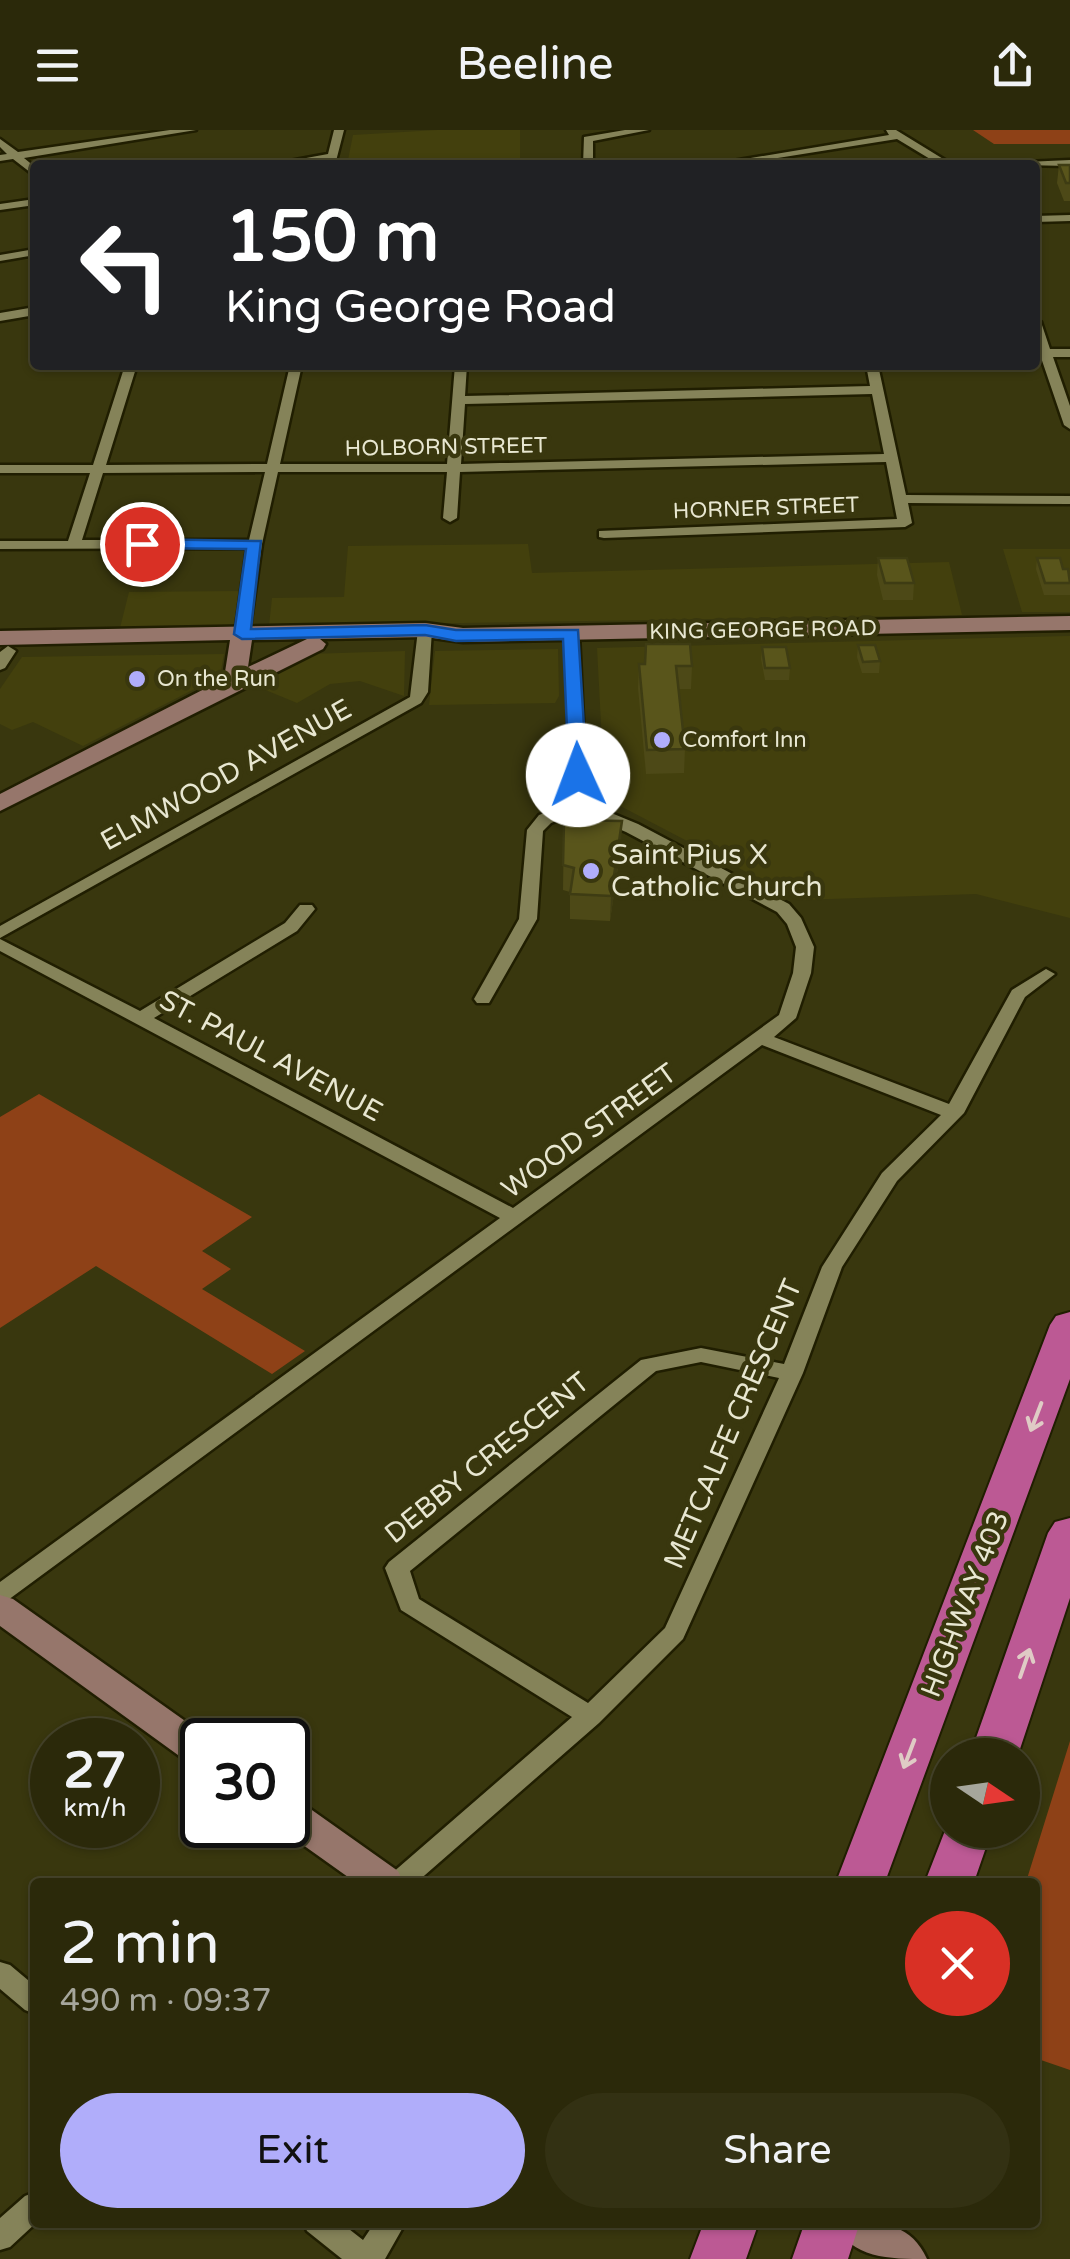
<!DOCTYPE html>
<meta charset="utf-8">
<style>
:root{--surface:#2b290a;--page:#333113;--text:#f1f3f6;--muted:#a6a69c;--line:#47452b;--accent:#b0adfa}
body{margin:0;font-family:"Varela Round",sans-serif;background:var(--page);color:var(--text);height:100vh;display:flex;flex-direction:column;font-size:38px;white-space:nowrap}
*{box-sizing:border-box;margin:0}
p{font-size:32px;color:var(--muted)}
.icon{flex:none;width:55px;height:55px;fill:none;stroke:currentColor;stroke-width:2;stroke-linecap:round;stroke-linejoin:round}
.map{position:relative;flex:1;overflow:hidden}
.side{position:absolute;left:30px;top:1748px;width:1010px;height:350px;display:flex;flex-direction:column;background:var(--surface);border-radius:10px;box-shadow:0 2px 8px #0004,0 0 0 2px var(--line)}
.side>*{flex:none}
.banner{position:absolute;left:30px;top:30px;width:1010px;height:210px;border-radius:10px;box-shadow:0 2px 8px #0004,0 0 0 2px var(--line);background:#202124;color:#fff;overflow:hidden}
.needle{width:65px;rotate:103deg}
.tools{position:absolute;left:930px;top:1608px;display:grid;gap:20px}
.tools a{display:grid;place-items:center;width:110px;height:110px;border-radius:50%;background:var(--surface);box-shadow:0 2px 8px #0004,0 0 0 2px var(--line);font-size:50px}
.speed{position:absolute;left:30px;top:1588px;display:flex;gap:20px;font-size:50px;font-weight:700;text-align:center}
.speed>*{display:grid;place-content:center;width:130px;height:130px;border-radius:50%;background:var(--surface);box-shadow:0 2px 8px #0004,0 0 0 2px var(--line);line-height:1}
.speed small{font-size:25px;font-weight:400}
.speed .limit{border:5px solid #111;border-radius:15px;background:#fff;color:#111}
.pin{position:absolute;display:grid;place-items:center;width:85px;height:85px;color:#fff;margin:-42px;border:5px solid #fff;border-radius:50%;box-shadow:0 2px 10px #0007}
.me{position:absolute;width:110px;margin:-55px;rotate:358deg;stroke-linejoin:round;filter:drop-shadow(0 0 8px #0008)}
.turn{display:flex;align-items:center;gap:35px;height:210px;padding:0 30px;font-size:45px}
.turn .icon{width:130px;height:130px;stroke-width:2.5}
.turn b{display:block;font-size:70px;line-height:85px}
.round{display:grid;place-items:center;flex:none;width:105px;height:105px;border-radius:52px;background:var(--page)}
.head{display:flex;align-items:center;justify-content:space-between;height:170px;padding:0 30px}
h1{font-size:60px;font-weight:600;line-height:75px}
.button{display:flex;gap:20px;margin-top:auto;padding:20px 30px}
.button a{flex:1;height:115px;border-radius:60px;background:var(--accent);color:#111;font-size:40px;font-weight:600;line-height:115px;text-align:center}
.button a+a{background:var(--page);color:var(--text)}
header{display:flex;justify-content:space-between;align-items:center;height:130px;padding:0 30px;background:var(--surface);font-size:45px;font-weight:600}
.map>svg:first-child{display:block}
.built{fill:#43400d}
.green{fill:#8e4117}
.lines{fill:none;stroke-linecap:round;stroke-linejoin:round}
.minor-casing{stroke:#201e01;stroke-width:5}
.secondary-casing{stroke:#201e01;stroke-width:5}
.motorway-casing{stroke:#201e01;stroke-width:4}
.minor{fill:#858359;fill-rule:evenodd}
.secondary{fill:#96766b;fill-rule:evenodd}
.motorway{fill:#bc5994;fill-rule:evenodd}
.wall{fill:#4d4917}
.shaded-wall{fill:#3e3c13}
.building{fill:#59551b;stroke:#3e3c13;stroke-width:2.5}
.oneway{stroke:#dfcbc5}
.route{fill:#1a73e8;stroke:#114b97;stroke-width:2.5}
.poi-dot{fill:#b0adfa;stroke:#39370e;stroke-width:4}
.labels{text-anchor:middle;dominant-baseline:central;stroke-width:9;stroke-linejoin:round;paint-order:stroke}
.far-street-label{font-size:22px;fill:#e8e7d1;stroke:#39370e}
.far-poi-label{font-size:22px;fill:#e8e7d1;stroke:#39370e;text-anchor:start}
.street-label{font-size:28px;fill:#e8e7d1;stroke:#39370e}
.poi-label{font-size:28px;fill:#e8e7d1;stroke:#39370e;text-anchor:start}
</style>
<header><svg class="icon" aria-label="menu" viewBox="0 0 24 24"><path d="M4 6h16M4 12h16M4 18h16"/></svg>Beeline<svg class="icon" aria-label="share" viewBox="0 0 24 24"><path d="M12 15V3M7 8l5-5 5 5M5 13v7h14v-7"/></svg></header>
<div class="map">
<svg width="1070" height="2129" viewBox="0 0 1070 2129">
<rect width="100%" height="100%" fill="#39370e"/>
<path class="built" d="M 437,0 L 520,0 L 520,35 L 347,35 L 353,5 Z
M 528,414 L 532,443 L 949,432 L 962,485 L 269,496 L 272,468 L 344,467 L 348,416 Z
M 1003,419 L 1070,419 L 1070,482 L 1022,482 Z
M 240,461 L 233,497 L 120,498 L 129,462 Z
M 1070,506 L 1070,788 L 976,764 L 800,770 L 605,668 L 597,518 Z
M 558,519 L 559,566 L 555,573 L 429,575 L 435,521 Z
M 405,521 L 404,566 L 360,551 L 330,554 L 297,573 L 251,554 L 308,524 Z
M 224,524 L 220,546 L 83,616 L 33,592 L 12,600 L 0,594 L 0,559 L 22,527 Z"/>
<path class="green" d="M 973,0 L 1070,0 L 1070,14 L 994,14 Z
M 39,964 L 252,1087 L 202,1121 L 231,1139 L 202,1159 L 305,1221 L 272,1244 L 96,1136 L 0,1198 L 0,987 Z
M 1070,1611 L 1070,1940 L 1035,1928 L 1035,1752 L 1026,1752 Z"/>
<g class="lines">
<defs>
<path id="minor" d="M 170,0 L 196,0 L 24,28 L 35,37 L 35,46 L 13,29 L 0,31 L 0,25 L 7,24 L 0,17 L 0,9 L 18,22 Z
M 334,0 L 344,0 L 335,35 L 325,35 L 326,30 L 268,35 L 328,24 Z
M 625,0 L 649,0 L 593,11 L 593,35 L 583,35 L 584,7 Z
M 886,0 L 896,0 L 953,35 L 940,35 L 897,9 L 734,35 L 709,35 L 889,5 Z
M 1070,30 L 1070,36 L 1021,35 L 1026,32 Z
M 35,69 L 35,75 L 0,80 L 0,74 Z
M 1070,85 L 1070,91 L 1035,92 L 1035,86 Z
M 35,119 L 35,125 L 0,131 L 0,125 Z
M 35,177 L 35,185 L 0,191 L 0,183 Z
M 1035,188 L 1041,192 L 1050,219 L 1070,219 L 1070,227 L 1053,227 L 1070,276 L 1070,299 L 1064,295 L 1035,210 Z
M 125,235 L 137,235 L 106,335 L 267,334 L 290,235 L 302,235 L 280,334 L 447,334 L 455,235 L 467,235 L 465,266 L 870,256 L 866,235 L 878,235 L 906,365 L 1070,366 L 1070,374 L 908,373 L 912,393 L 905,397 L 604,408 L 599,407 L 599,401 L 897,389 L 886,332 L 460,342 L 457,388 L 450,392 L 443,388 L 447,342 L 278,342 L 262,414 L 249,504 L 242,508 L 235,504 L 247,418 L 0,419 L 0,411 L 68,411 L 90,343 L 0,343 L 0,335 L 93,335 ZM 872,264 L 884,324 L 461,334 L 465,274 ZM 265,342 L 249,410 L 82,410 L 103,343 Z
M 425,496 L 432,500 L 428,562 L 421,573 L 0,808 L 0,796 L 410,567 L 418,500 Z
M 572,500 L 579,504 L 587,673 L 638,694 L 789,774 L 801,788 L 814,817 L 811,843 L 796,888 L 774,907 L 949,974 L 1012,860 L 1046,839 L 1055,844 L 1025,867 L 964,983 L 897,1051 L 842,1137 L 803,1243 L 683,1509 L 599,1593 L 417,1752 L 387,1752 L 391,1744 L 572,1587 L 401,1480 L 385,1438 L 389,1432 L 641,1230 L 701,1218 L 784,1234 L 822,1137 L 882,1043 L 941,985 L 762,915 L 8,1470 L 0,1473 L 0,1452 L 500,1088 L 0,821 L 0,809 L 140,881 L 285,793 L 300,775 L 312,775 L 315,779 L 297,801 L 154,888 L 513,1078 L 779,885 L 793,843 L 796,817 L 787,794 L 777,782 L 626,702 L 579,682 L 551,693 L 543,701 L 537,789 L 489,873 L 477,873 L 474,869 L 519,789 L 527,700 L 539,685 L 571,673 L 565,504 ZM 701,1232 L 779,1248 L 665,1498 L 588,1573 L 419,1469 L 410,1441 L 656,1241 Z
M 8,516 L 16,521 L 5,538 L 0,540 L 0,522 Z
M 0,1832 L 10,1835 L 35,1856 L 35,1884 L 25,1880 L 0,1859 Z
M 35,2062 L 37,2092 L 10,2117 L 0,2120 L 0,2088 L 25,2066 Z
M 303,2092 L 340,2092 L 363,2110 L 375,2092 L 406,2092 L 385,2129 L 342,2129 L 307,2101 Z"/>
<path id="secondary" d="M 1070,486 L 1070,500 L 463,512 L 425,507 L 320,509 L 326,514 L 323,519 L 0,681 L 0,664 L 212,555 L 225,542 L 230,510 L 0,515 L 0,501 L 425,493 L 463,498 ZM 307,509 L 248,537 L 252,510 Z
M 0,1465 L 13,1469 L 212,1610 L 202,1610 L 202,1637 L 189,1633 L 0,1496 Z
M 288,1669 L 302,1673 L 398,1741 L 403,1752 L 355,1752 L 275,1695 L 288,1695 Z
M 833,2092 C 872,2092 909,2088 927,2129 C 889,2129 852,2129 833,2092 Z"/>
<path id="motorway" d="M 1070,1182 L 1070,1249 L 885,1752 L 836,1752 L 1050,1195 L 1056,1186 Z
M 1070,1388 L 1070,1468 L 1018,1625 L 970,1625 L 1048,1403 L 1055,1392 Z
M 948,1693 L 948,1700 L 992,1700 L 974,1752 L 925,1752 Z
M 704,2092 L 759,2092 L 746,2129 L 690,2129 Z
M 805,2092 L 860,2092 L 848,2129 L 792,2129 Z"/>
</defs>
<use href="#minor" class="minor-casing"/>
<use href="#secondary" class="secondary-casing"/>
<use href="#motorway" class="motorway-casing"/>
<use href="#minor" class="minor"/>
<use href="#secondary" class="secondary"/>
<use href="#motorway" class="motorway"/>
</g>
<path class="wall" d="M 1059,35 L 1070,35 L 1070,71 L 1064,71 L 1057,53 Z
M 878,428 L 914,453 L 913,470 L 883,470 L 877,445 Z
M 1037,428 L 1063,439 L 1070,444 L 1070,465 L 1044,465 L 1036,439 Z
M 858,515 L 880,531 L 879,543 L 862,543 L 857,527 Z
M 762,517 L 790,538 L 789,550 L 765,550 L 761,529 Z
M 639,534 L 692,536 L 691,559 L 679,559 L 685,619 L 684,643 L 646,644 L 638,558 Z
M 564,690 L 621,716 L 610,791 L 570,789 L 570,762 L 563,760 Z"/>
<path class="shaded-wall" d="M 622,691 L 621,716 L 610,791 L 611,766 Z"/>
<path class="building" d="M 1059,35 L 1070,35 L 1070,53 L 1066,53 Z
M 878,428 L 907,428 L 914,453 L 885,453 Z
M 1037,428 L 1060,428 L 1063,439 L 1068,439 L 1070,453 L 1045,453 Z
M 646,514 L 690,514 L 692,536 L 676,536 L 685,619 L 647,620 L 639,534 L 645,534 Z
M 858,515 L 875,515 L 880,531 L 863,532 Z
M 762,517 L 786,517 L 790,538 L 765,538 Z
M 564,690 L 622,691 L 611,766 L 570,764 L 574,738 L 563,735 Z"/>
<defs><path id="oneway-shaft" d="M-6 0H5M1.5-3L5.5 0L1.5 3" fill="none" stroke-width="1.6" stroke-linecap="round" stroke-linejoin="round" transform="scale(2.5)"/></defs>
<g class="oneway">
<use href="#oneway-shaft" transform="translate(1036 1287) rotate(111)"/>
<use href="#oneway-shaft" transform="translate(1025 1533) rotate(-71)"/>
<use href="#oneway-shaft" transform="translate(909 1624) rotate(111)"/>
</g>
<path class="route" d="M 142,409 L 261,411 L 251,499 L 425,495 L 456,500 L 578,500 L 587,645 L 578,651 L 569,645 L 563,509 L 456,511 L 425,505 L 242,509 L 234,504 L 246,419 L 136,418 L 134,414 Z"/>
<g class="poi-dot">
<circle cx="137" cy="549" r="10"/>
<circle cx="662" cy="610" r="10"/>
<circle cx="591" cy="741" r="10"/>
</g>
<g class="labels">
<g class="far-street-label">
<text transform="translate(446 317) rotate(-1)">HOLBORN STREET</text>
<text transform="translate(766 378) rotate(-2)">HORNER STREET</text>
<text transform="translate(763 500) rotate(-1)">KING GEORGE ROAD</text>
</g>
<g class="far-poi-label">
<text x="157" y="549">On the Run</text>
<text x="682" y="610">Comfort Inn</text>
</g>
<g class="street-label">
<text transform="translate(226 645) rotate(-29)">ELMWOOD AVENUE</text>
<text transform="translate(271 926) rotate(28)">ST. PAUL AVENUE</text>
<text transform="translate(589 1001) rotate(-36)">WOOD STREET</text>
<text transform="translate(733 1294) rotate(-67)">METCALFE CRESCENT</text>
<text transform="translate(487 1328) rotate(-39)">DEBBY CRESCENT</text>
<text transform="translate(965 1474) rotate(-69)">HIGHWAY 403</text>
</g>
<g class="poi-label">
<text x="611" y="725">Saint Pius X<tspan x="611" dy="32">Catholic Church</tspan></text>
</g>
</g>
</svg>
<div class="tools">
<a><svg class="needle" viewBox="-14 -14 28 28"><path d="M0-13l5 13h-10z" fill="#e53935"/><path d="M0 13l5-13h-10z" fill="#a6a69c"/></svg></a>
</div>
<div class="speed"><div>27<small>km/h</small></div><div class="limit">30</div></div>
<div class="pin" style="left:142px;top:414px;background:#d93025"><svg class="icon" aria-label="arrive" viewBox="0 0 24 24"><path d="M6 21V4h12l-3 4 3 4H6"/></svg></div>
<svg class="me" style="left:578px;top:645px" viewBox="-20 -20 40 40"><circle r="19" fill="#fff"/><path d="M0-13L10 11 0 6-10 11z" fill="#1a73e8"/></svg>
<div class="banner">
<div class="turn"><svg class="icon" aria-label="left" viewBox="0 0 24 24"><path d="M17 20v-9H6M10 6l-5 5 5 5"/></svg><div><b>150 m</b>King George Road</div></div>
</div>
<section class="side">
<div class="head"><div><h1>2 min</h1><p>490 m · 09:37</p></div><a class="round" style="background:#d93025;color:#fff"><svg class="icon" aria-label="close" viewBox="0 0 24 24"><path d="M6 6l12 12M18 6L6 18"/></svg></a></div>
<div class="button"><a>Exit</a><a>Share</a></div>
</section>
</div>
